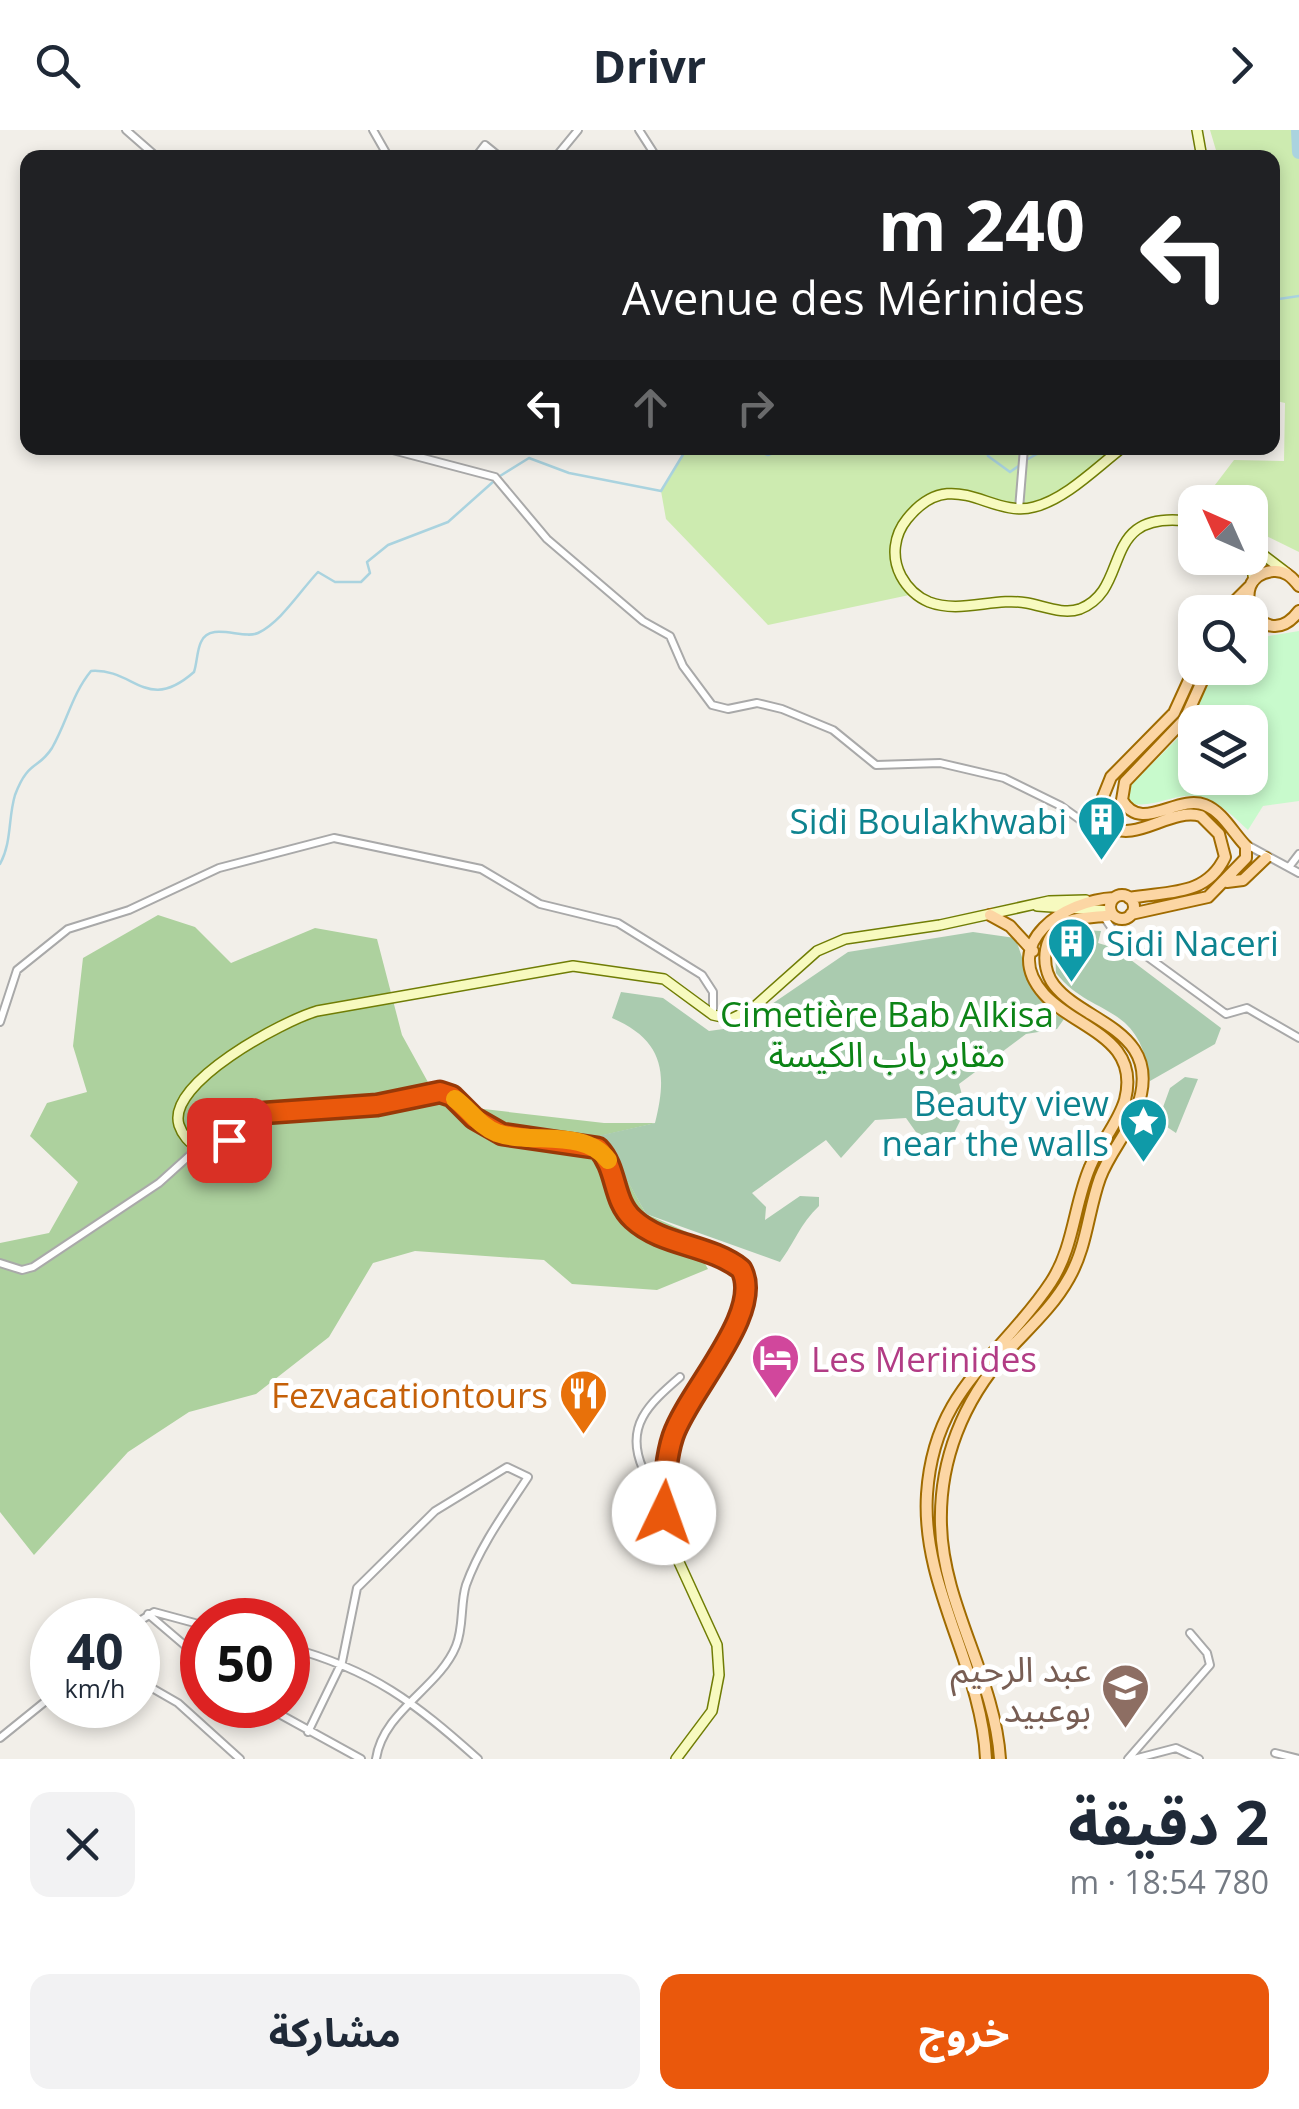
<!DOCTYPE html>
<html lang="ar">
<meta charset="utf-8">
<style>
:root{--surface:#fff;--page:#f2f2f3;--text:#1f2937;--muted:#747a83;--accent:#ea580c}
body{margin:0;font-family:"Open Sans","Noto Sans Arabic",sans-serif;background:var(--page);color:var(--text);direction:rtl;height:100vh;display:flex;flex-direction:column;font-size:38px;white-space:nowrap}
*{box-sizing:border-box;margin:0}
p{font-size:32px;color:var(--muted)}
.icon{flex:none;width:55px;height:55px;fill:none;stroke:currentColor;stroke-width:2;stroke-linecap:round;stroke-linejoin:round}
.map{position:relative;height:1629px;overflow:hidden;direction:ltr}
.drawer{display:flex;flex-direction:column;background:var(--surface);flex:1}
.drawer>*{flex:none}
.banner{position:absolute;left:20px;top:20px;width:1260px;height:305px;border-radius:20px;box-shadow:0 5px 15px #0003;direction:rtl;background:#202124;color:#fff;overflow:hidden}
.needle{width:65px;rotate:315deg}
.controls{position:absolute;left:1178px;top:355px;display:grid;gap:20px}
.controls a{display:grid;place-items:center;width:90px;height:90px;border-radius:20px;background:var(--surface);box-shadow:0 5px 15px #0003;font-size:50px}
.speed{position:absolute;left:30px;top:1468px;display:flex;gap:20px;font-size:50px;font-weight:700;text-align:center}
.speed>*{display:grid;place-content:center;width:130px;height:130px;border-radius:50%;background:var(--surface);box-shadow:0 5px 15px #0003;line-height:1}
.speed small{font-size:25px;font-weight:400}
.speed .limit{border:15px solid #d22;background:#fff;color:#111}
.pin{position:absolute;display:grid;place-items:center;width:85px;height:85px;color:#fff;margin:-42px;border-radius:20px;box-shadow:0 5px 15px #0006}
.me{position:absolute;width:110px;margin:-55px;rotate:3deg;stroke-linejoin:round;filter:drop-shadow(0 0 8px #0008)}
.turn{display:flex;align-items:center;gap:35px;height:210px;padding:0 30px;font-size:45px}
.turn .icon{width:130px;height:130px;stroke-width:2.5}
.turn b{display:block;font-size:70px;line-height:85px}
.lanes{display:flex;align-items:center;height:95px;padding:0 30px;background:#0003;justify-content:center;gap:50px;direction:ltr}
.lanes .off{opacity:.35}
.round{display:grid;place-items:center;flex:none;width:105px;height:105px;border-radius:20px;background:var(--page)}
.headline{display:flex;align-items:center;justify-content:space-between;height:170px;padding:0 30px}
h1{font-size:60px;font-weight:700;line-height:75px}
.button{display:flex;gap:20px;margin-top:auto;padding:20px 30px}
.button a{flex:1;height:115px;border-radius:20px;background:var(--accent);color:#fff;font-size:40px;font-weight:700;line-height:115px;text-align:center}
.button a+a{background:var(--page);color:var(--text)}
header{display:flex;justify-content:space-between;align-items:center;height:130px;padding:0 30px;background:var(--surface);font-size:45px;font-weight:700}
.map>svg:first-child{display:block}
.grass{fill:#cdebb0}
.forest{fill:#add19e}
.cemetery{fill:#aacbaf}
.park{fill:#c8facc;fill-rule:evenodd}
.lines{fill:none;stroke-linecap:round;stroke-linejoin:round}
.stream{stroke:#aad3df;stroke-width:2.5}
.river{stroke:#aad3df;stroke-width:14}
.street-casing{stroke:#a9a9a9;stroke-width:10}
.secondary-casing{stroke:#707d05;stroke-width:12}
.primary-casing{stroke:#a06b00;stroke-width:14}
.street{stroke:#fff;stroke-width:6}
.secondary{stroke:#f7fabf;stroke-width:9}
.primary{stroke:#fcd6a4;stroke-width:10}
.route-casing{stroke:#983908;stroke-width:25}
.route{stroke:#ea580c;stroke-width:18}
.slow{stroke:#f59e0b;stroke-width:18}
.labels{text-anchor:middle;dominant-baseline:central;stroke-width:10;stroke-linejoin:round;paint-order:stroke}
.culture-label{font-size:35px;fill:#0d838f;stroke:#fff;text-anchor:end}
.park-label{font-size:35px;fill:#0c8416;stroke:#fff}
.hotel-label{font-size:35px;fill:#b23c85;stroke:#fff;text-anchor:start}
.food-label{font-size:35px;fill:#c56008;stroke:#fff;text-anchor:end}
.education-label{font-size:35px;fill:#785e54;stroke:#fff;text-anchor:end}
</style>
<header><svg class="icon" aria-label="forward" viewBox="0 0 24 24"><path d="M9 5l7 7-7 7"/></svg>Drivr<svg class="icon" aria-label="search" viewBox="0 0 24 24"><circle cx="10" cy="10" r="6"/><path d="M15 15l6 6"/></svg></header>
<div class="map">
<svg width="1299" height="1629" viewBox="0 0 1299 1629">
<rect width="100%" height="100%" fill="#f2efe9"/>
<path class="grass" d="M 1210,0 L 1299,0 L 1299,422 L 1250,398 L 1250,372 L 1202,372 L 1234,330 L 1284,331 L 1285,273 L 1272,270 L 1272,28 L 1218,27 Z
M 686,318 L 754,318 L 768,325 L 784,318 L 1119,318 L 1051,370 L 1006,376 L 957,363 L 910,377 L 892,417 L 914,464 L 768,495 L 666,389 L 661,361 Z"/>
<path class="forest" d="M 158,785 L 195,797 L 231,833 L 315,798 L 377,809 L 402,905 L 440,974 L 604,993 L 656,993 L 591,1008 L 613,1024 L 646,1084 L 687,1102 L 708,1139 L 657,1160 L 572,1154 L 544,1130 L 415,1121 L 373,1133 L 329,1207 L 256,1264 L 189,1282 L 128,1322 L 34,1425 L 0,1382 L 0,1113 L 49,1103 L 78,1052 L 30,1006 L 47,973 L 87,962 L 73,916 L 83,828 Z"/>
<path class="cemetery" d="M 1067,799 L 1101,801 L 1098,813 L 1108,816 L 1111,806 L 1127,827 L 1221,898 L 1215,914 L 1150,951 C 1140,870 1092,889 1056,843 L 1055,819 Z
M 973,802 L 1015,808 C 1029,841 1029,871 1064,889 L 1057,899 L 1026,904 L 959,954 L 966,979 L 954,1003 L 923,1012 L 906,988 L 875,990 L 841,1028 L 826,1010 L 752,1063 L 766,1077 L 765,1090 L 800,1066 L 819,1067 L 819,1076 C 800,1094 795,1112 780,1132 L 646,1084 L 613,1025 L 589,1008 L 655,993 C 668,942 663,910 612,888 L 621,862 L 663,868 L 709,901 L 738,897 L 848,822 Z
M 1185,947 L 1198,949 L 1176,1003 L 1158,991 L 1170,958 Z"/>
<path class="park" d="M 1299,501 L 1299,671 L 1263,676 L 1248,700 C 1235,688 1221,673 1204,668 C 1177,659 1153,682 1127,672 L 1128,658 L 1184,602 L 1216,538 L 1250,538 L 1250,509 ZM 1195,592 L 1250,592 L 1250,648 L 1195,648 Z"/>
<g class="lines">
<path class="stream" d="M 1272,170 L 1299,166
M 749,318 L 768,325 L 786,318
M 987,318 L 988,326 L 1010,342 L 1020,335
M 1026,330 L 1048,318
M 500,346 L 529,328 L 569,343 L 661,361 L 687,318
M 0,734 C 12,712 8,688 15,665 C 28,630 38,640 52,618 C 67,592 72,564 91,541 C 135,538 146,584 194,542 C 197,533 197,520 201,512 C 210,491 243,510 258,503 C 281,492 300,461 318,442 L 335,452 L 361,452 L 370,443 L 367,432 L 388,415 L 448,392 L 494,351"/>
<path class="river" d="M 1298,0 L 1299,22"/>
<defs>
<path id="street" d="M 126,0 L 158,28
M 373,0 L 389,28
M 639,0 L 657,28
M 475,28 L 485,15 L 501,28
M 555,28 L 578,0
M 385,318 L 495,347 L 547,409 L 643,491 L 670,506 L 683,536 L 712,575 L 728,579 L 757,573 L 782,579 L 833,600 L 876,635 L 940,633 L 1004,648 L 1061,676 L 1093,699 L 1110,698
M 1019,379 L 1024,318
M 1247,715 L 1299,743
M 1289,737 L 1299,724
M 1104,787 L 1115,803 L 1226,884 L 1247,878 L 1299,908
M 0,892 L 17,840 L 68,799 L 129,780 L 219,738 L 334,708 L 481,739 L 540,774 L 618,793 L 702,845 L 713,862 L 713,885
M 0,1133 L 22,1140 L 33,1137 L 159,1053 L 199,1017
M 665,1359 C 653,1357 648,1350 643,1339 C 624,1296 649,1274 680,1247
M 148,1484 L 202,1530
M 138,1492 L 154,1482 L 202,1495
M 288,1517 C 373,1540 414,1572 478,1629
M 138,1550 L 178,1573 L 240,1629
M 263,1575 L 361,1629
M 308,1602 L 342,1532 L 357,1458 L 435,1381 L 507,1337 L 528,1347 C 505,1382 480,1416 466,1455 C 460,1474 464,1497 456,1516 C 439,1558 383,1581 376,1629
M 0,1608 L 52,1566
M 1275,1623 L 1299,1629
M 1128,1629 L 1210,1535 L 1207,1523 L 1190,1503
M 1134,1629 L 1176,1618 L 1199,1629"/>
<path id="secondary" d="M 1197,0 L 1202,28
M 1122,318 C 1097,337 1066,369 1034,377 C 990,389 952,333 907,389 C 894,405 891,427 901,446 C 907,457 917,467 929,472 C 960,484 995,467 1027,473 C 1044,476 1063,485 1080,479 C 1134,458 1096,376 1195,392
M 1250,415 L 1287,443
M 1250,427 L 1254,451
M 1037,776 L 1111,781
M 676,1629 L 712,1581 L 719,1545 L 717,1515 L 667,1406 L 667,1333 L 677,1295 L 746,1173 L 748,1157 L 741,1139 C 709,1114 658,1116 631,1086 C 613,1068 621,1033 598,1018 C 571,1001 529,1013 500,1004 C 479,997 468,978 452,966 C 425,958 404,969 378,975 C 341,982 290,968 257,987 C 239,997 224,1024 199,1017 C 189,1014 182,1004 179,995 C 166,953 283,891 317,881 L 573,836 L 664,849 L 713,885 L 731,889 L 752,879 L 817,821 L 845,809 L 940,795 L 1049,771 L 1086,770"/>
<path id="primary" d="M 1299,456 C 1292,447 1285,440 1273,441 C 1221,447 1263,529 1299,481
M 1224,482 L 1249,457
M 1227,752 L 1243,750 L 1266,728
M1110 777a12 12 0 1 1 24 0a12 12 0 1 1-24 0Z
M 1129,768 C 1168,761 1206,767 1225,727 L 1219,704 L 1201,686 C 1170,677 1135,715 1107,695 L 1099,677 L 1111,647 L 1174,583 L 1195,537
M 1131,784 L 1208,767 L 1246,728 L 1246,716 C 1233,703 1223,682 1205,675 C 1177,664 1141,704 1122,670 L 1125,652 L 1185,589 L 1208,538
M 990,785 L 1010,796 L 1033,821
M 986,1629 C 982,1537 921,1457 927,1364 C 934,1257 1001,1228 1051,1152 C 1074,1117 1074,1074 1090,1037 C 1099,1014 1118,994 1125,970 C 1141,907 1075,899 1044,864 C 999,813 1065,770 1114,768
M 1000,1629 C 995,1548 943,1476 941,1395 C 939,1331 963,1271 1006,1223 C 1028,1199 1053,1177 1069,1148 C 1087,1117 1088,1081 1100,1048 C 1109,1024 1127,1004 1136,981 C 1167,900 1084,894 1054,855 C 1039,835 1043,801 1069,791 C 1082,787 1099,787 1113,785"/>
</defs>
<use href="#street" class="street-casing"/>
<use href="#secondary" class="secondary-casing"/>
<use href="#primary" class="primary-casing"/>
<use href="#street" class="street"/>
<use href="#secondary" class="secondary"/>
<use href="#primary" class="primary"/>
</g>
<g class="lines">
<defs>
<path id="route" d="M 229,1010 L 264,983 L 377,975 L 440,962 L 452,966 L 474,988 L 502,1004 L 598,1018 C 618,1039 612,1070 633,1089 C 662,1116 709,1114 741,1139 C 765,1182 688,1261 673,1306 C 665,1330 664,1358 664,1383"/>
</defs>
<use href="#route" class="route-casing"/>
<use href="#route" class="route"/>
<path class="slow" d="M 455,969 C 470,980 479,996 497,1003 C 531,1015 585,998 608,1030"/>
</g>
<defs>
<symbol id="building-pin" viewBox="-11 -11 22 30"><path d="M0 17L-7.5 6A9.5 9.5 0 1 1 7.5 6Z" fill="#0f9aa8" stroke="#fff"/><path d="M-4-6H4V6H1V3H-1V6H-4ZM-2.5-4.3h1.7v1.8h-1.7ZM.8-4.3h1.7v1.8H.8ZM-2.5-1h1.7V.8h-1.7ZM.8-1h1.7V.8H.8Z" fill="#fff"/></symbol>
<symbol id="sight-pin" viewBox="-11 -11 22 30"><path d="M0 17L-7.5 6A9.5 9.5 0 1 1 7.5 6Z" fill="#0f9aa8" stroke="#fff"/><path d="M0-6L1.8-2.2L6-1.7L2.9 1.2L3.7 5.4L0 3.3L-3.7 5.4L-2.9 1.2L-6-1.7L-1.8-2.2Z" fill="#fff"/></symbol>
<symbol id="hotel-pin" viewBox="-11 -11 22 30"><path d="M0 17L-7.5 6A9.5 9.5 0 1 1 7.5 6Z" fill="#d1479c" stroke="#fff"/><path d="M-6-4.5h1.5V1H6V5H4.5V3h-9V5H-6ZM-4 0a1.8 1.8 0 1 1 3.6 0ZM.5 0V-2.5h3Q6-2.5 6 0Z" fill="#fff"/></symbol>
<symbol id="restaurant-pin" viewBox="-11 -11 22 30"><path d="M0 17L-7.5 6A9.5 9.5 0 1 1 7.5 6Z" fill="#e8710a" stroke="#fff"/><path d="M-5-6h1v4h1v-4h1v4h1v-4h1v5L-1.5 .5V6h-2V.5L-5-1ZM5-6V6H3V1.5H1.5Q1.5-4 5-6Z" fill="#fff"/></symbol>
<symbol id="school-pin" viewBox="-11 -11 22 30"><path d="M0 17L-7.5 6A9.5 9.5 0 1 1 7.5 6Z" fill="#8d6e63" stroke="#fff"/><path d="M0-5L7-2L0 1L-7-2ZM-4 1L0 2.5L4 1V4Q0 6-4 4Z" fill="#fff"/></symbol>
</defs>
<g fill-rule="evenodd">
<use href="#building-pin" x="1074" y="662" width="55" height="75"/>
<use href="#building-pin" x="1044" y="784" width="55" height="75"/>
<use href="#sight-pin" x="1116" y="964" width="55" height="75"/>
<use href="#hotel-pin" x="748" y="1200" width="55" height="75"/>
<use href="#restaurant-pin" x="556" y="1236" width="55" height="75"/>
<use href="#school-pin" x="1098" y="1530" width="55" height="75"/>
</g>
<g class="labels">
<g class="culture-label">
<text x="1067" y="690">Sidi Boulakhwabi</text>
<text x="1106" y="812" text-anchor="start">Sidi Naceri</text>
<text x="1109" y="972">Beauty view<tspan x="1109" dy="40">near the walls</tspan></text>
</g>
<g class="park-label">
<text x="887" y="883">Cimetière Bab Alkisa<tspan x="887" dy="40">مقابر باب الكيسة</tspan></text>
</g>
<g class="hotel-label">
<text x="811" y="1228">Les Merinides</text>
</g>
<g class="food-label">
<text x="548" y="1264">Fezvacationtours</text>
</g>
<g class="education-label">
<text x="1091" y="1538">عبد الرحيم<tspan x="1091" dy="40">بوعبيد</tspan></text>
</g>
</g>
</svg>
<div class="controls">
<a><svg class="needle" viewBox="-14 -14 28 28"><path d="M0-13l5 13h-10z" fill="#e53935"/><path d="M0 13l5-13h-10z" fill="#747a83"/></svg></a>
<a><svg class="icon" aria-label="search" viewBox="0 0 24 24"><circle cx="10" cy="10" r="6"/><path d="M15 15l6 6"/></svg></a>
<a><svg class="icon" aria-label="layers" viewBox="0 0 24 24"><path d="M12 4l9 5-9 5-9-5zM3 14l9 5 9-5"/></svg></a>
</div>
<div class="speed"><div>40<small>km/h</small></div><div class="limit">50</div></div>
<div class="pin" style="left:229px;top:1010px;background:#d93025"><svg class="icon" aria-label="arrive" viewBox="0 0 24 24"><path d="M6 21V4h12l-3 4 3 4H6"/></svg></div>
<svg class="me" style="left:664px;top:1383px" viewBox="-20 -20 40 40"><circle r="19" fill="#fff"/><path d="M0-13L10 11 0 6-10 11z" fill="#ea580c"/></svg>
<div class="banner">
<div class="turn"><svg class="icon" aria-label="left" viewBox="0 0 24 24"><path d="M17 20v-9H6M10 6l-5 5 5 5"/></svg><div><b>240 m</b>Avenue des Mérinides</div></div>
<div class="lanes"><svg class="icon" aria-label="left" viewBox="0 0 24 24"><path d="M17 20v-9H6M10 6l-5 5 5 5"/></svg><svg class="icon off" aria-label="ahead" viewBox="0 0 24 24"><path d="M12 20V5M6 11l6-6 6 6"/></svg><svg class="icon off" aria-label="right" viewBox="0 0 24 24"><path d="M7 20v-9h11M14 6l5 5-5 5"/></svg></div>
</div>
</div>
<section class="drawer">
<div class="headline"><div><h1>2 دقيقة</h1><p>780 m · 18:54</p></div><a class="round"><svg class="icon" aria-label="close" viewBox="0 0 24 24"><path d="M6 6l12 12M18 6L6 18"/></svg></a></div>
<div class="button"><a>خروج</a><a>مشاركة</a></div>
</section>
